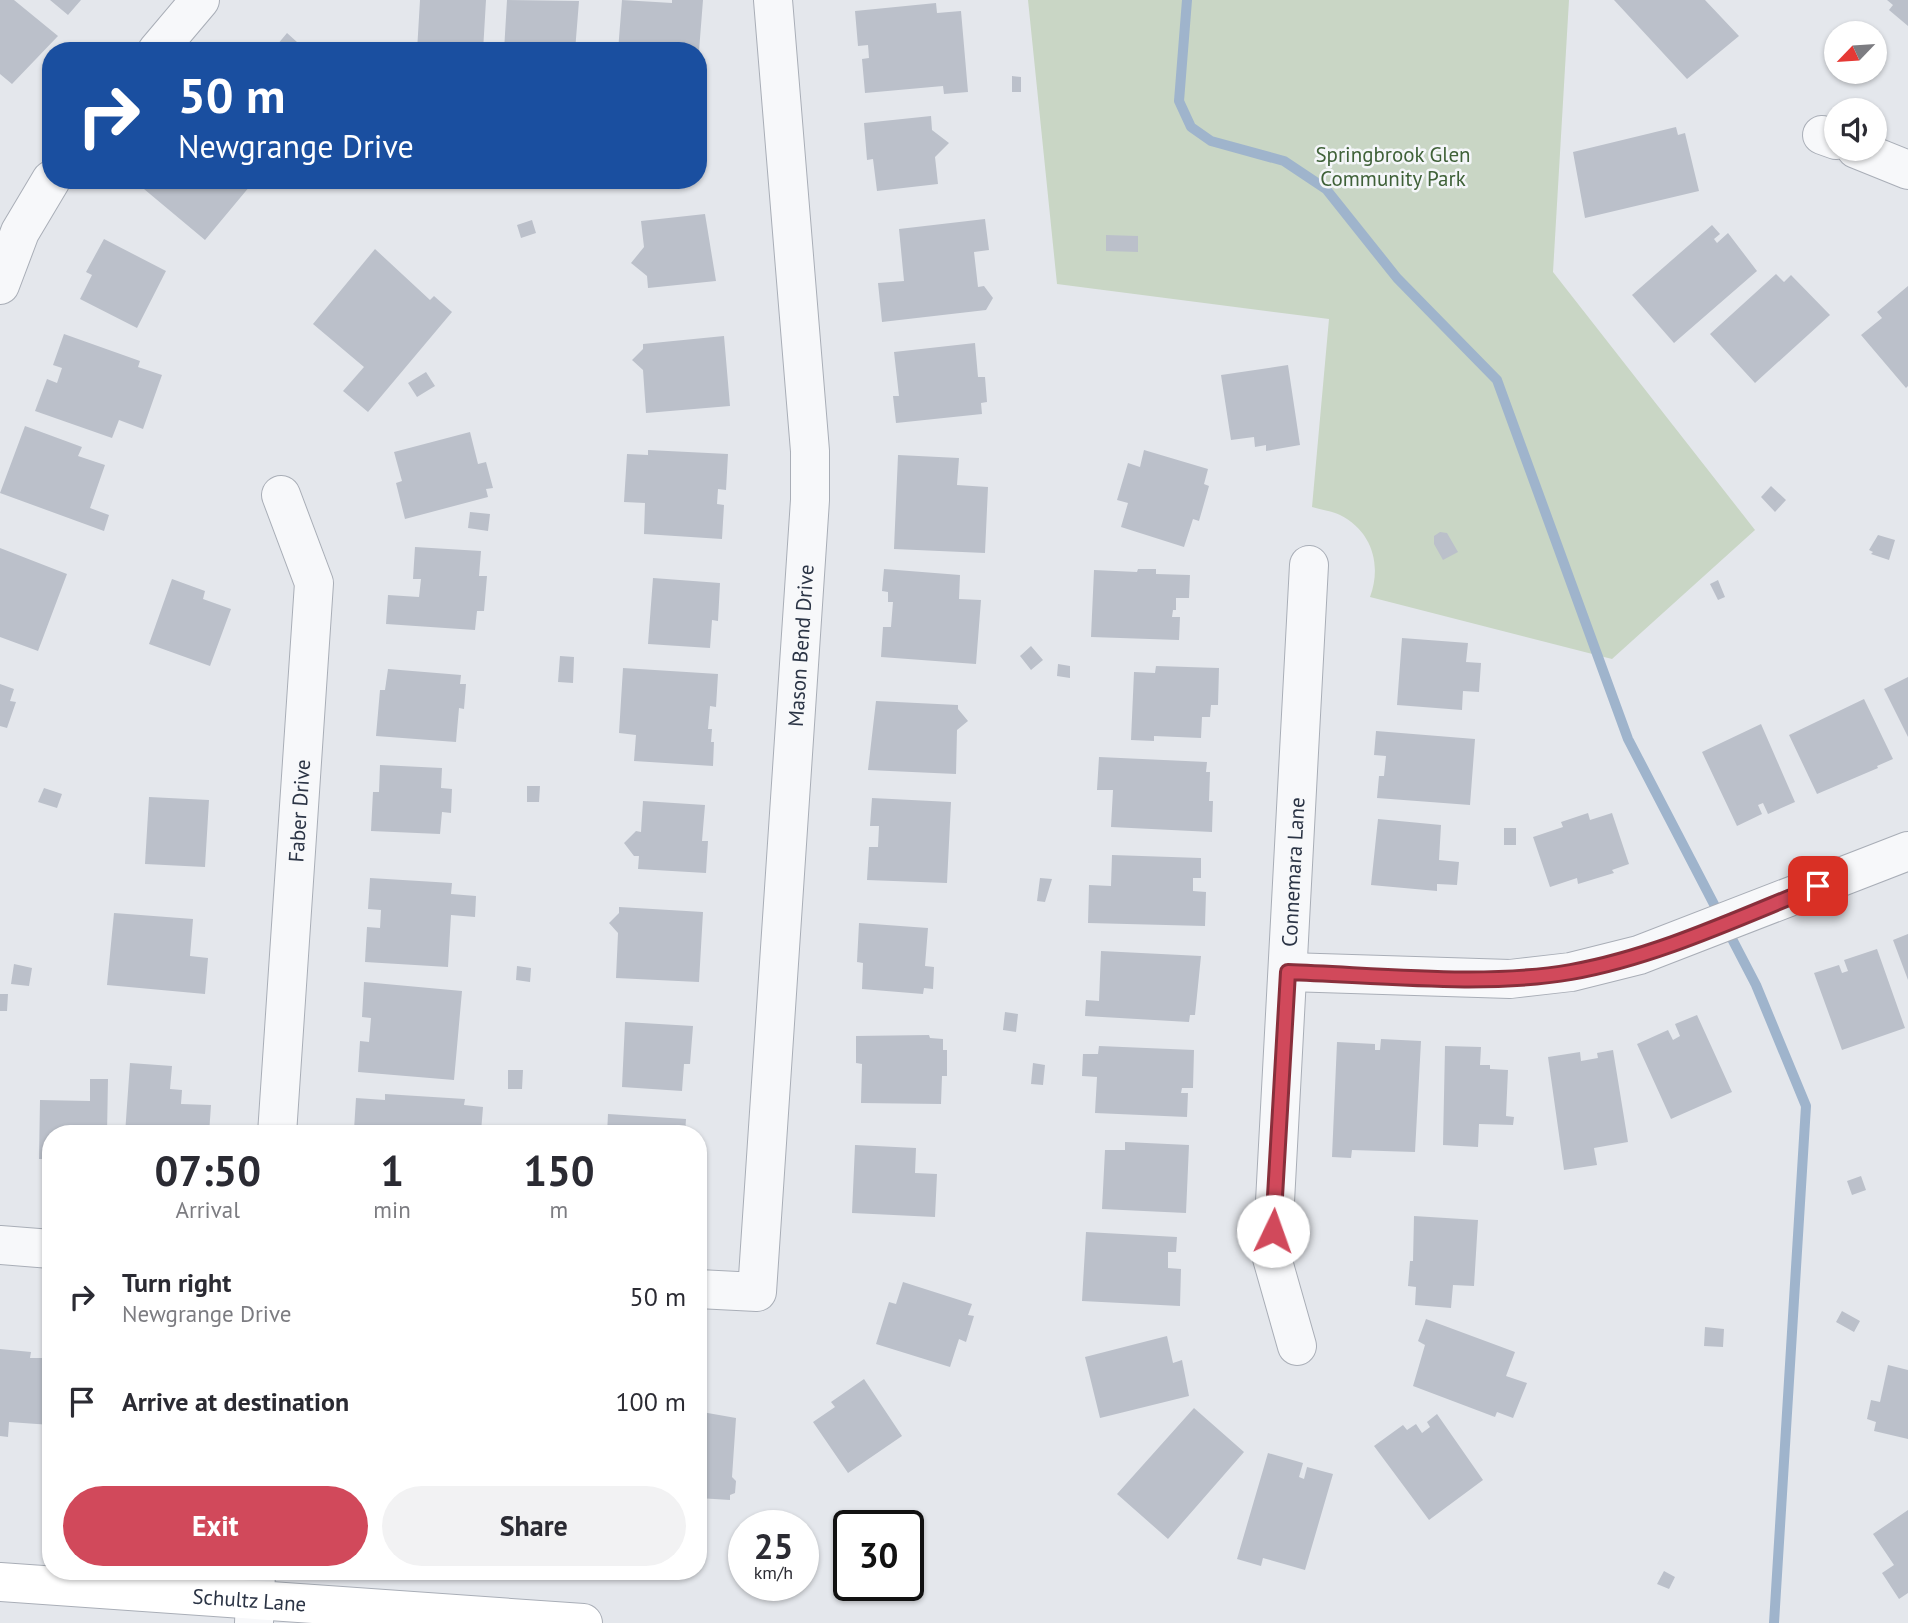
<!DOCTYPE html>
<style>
:root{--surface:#fff;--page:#f2f2f3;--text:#2b2b33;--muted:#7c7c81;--accent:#d1495b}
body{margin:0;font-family:"PT Sans",sans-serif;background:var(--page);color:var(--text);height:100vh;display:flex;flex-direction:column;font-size:26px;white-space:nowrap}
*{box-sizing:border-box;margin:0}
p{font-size:23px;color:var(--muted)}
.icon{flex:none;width:38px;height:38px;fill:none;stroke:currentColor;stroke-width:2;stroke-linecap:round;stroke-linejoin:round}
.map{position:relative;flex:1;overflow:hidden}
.drawer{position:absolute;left:42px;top:1125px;width:665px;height:455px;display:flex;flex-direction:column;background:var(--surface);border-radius:28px;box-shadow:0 2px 5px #0004}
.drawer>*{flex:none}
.top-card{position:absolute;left:42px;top:42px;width:665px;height:147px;border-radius:28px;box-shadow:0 2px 5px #0004;background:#1a4fa0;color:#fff;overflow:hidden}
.needle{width:46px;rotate:245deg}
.controls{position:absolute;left:1824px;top:21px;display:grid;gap:14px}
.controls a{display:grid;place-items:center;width:63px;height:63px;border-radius:50%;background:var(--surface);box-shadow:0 2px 5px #0004;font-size:35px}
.speed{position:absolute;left:728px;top:1510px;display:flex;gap:14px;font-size:35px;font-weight:700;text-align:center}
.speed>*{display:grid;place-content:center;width:91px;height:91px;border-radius:50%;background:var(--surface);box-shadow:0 2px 5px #0004;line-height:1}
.speed small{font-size:18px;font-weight:400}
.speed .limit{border:4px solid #111;border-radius:10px;background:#fff;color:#111}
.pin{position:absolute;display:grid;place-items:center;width:60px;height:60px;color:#fff;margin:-30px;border-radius:14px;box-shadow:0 4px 10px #0006}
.me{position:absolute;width:77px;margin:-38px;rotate:3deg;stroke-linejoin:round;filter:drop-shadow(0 0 5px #0008)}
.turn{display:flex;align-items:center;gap:24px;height:147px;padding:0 21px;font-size:32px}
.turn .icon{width:91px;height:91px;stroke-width:2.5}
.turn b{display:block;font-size:49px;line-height:60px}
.eta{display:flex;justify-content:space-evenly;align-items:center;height:119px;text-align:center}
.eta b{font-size:42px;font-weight:700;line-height:49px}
.action{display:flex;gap:14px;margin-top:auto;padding:14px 21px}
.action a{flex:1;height:80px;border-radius:42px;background:var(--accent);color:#fff;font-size:28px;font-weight:700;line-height:80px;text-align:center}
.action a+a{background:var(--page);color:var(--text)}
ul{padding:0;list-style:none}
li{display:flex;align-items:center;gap:21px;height:105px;padding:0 21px}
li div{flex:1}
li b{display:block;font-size:26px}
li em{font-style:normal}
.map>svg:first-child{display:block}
.green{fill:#c9d6c5}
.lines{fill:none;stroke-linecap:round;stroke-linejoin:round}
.stream{stroke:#9fb4cc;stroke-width:10}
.building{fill:#bbc0ca}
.street-casing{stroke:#a9aeb7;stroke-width:40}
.secondary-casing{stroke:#a9aeb7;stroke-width:40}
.street{stroke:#f7f8fa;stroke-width:38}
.secondary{stroke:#fff;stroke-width:38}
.route-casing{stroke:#882f3b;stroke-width:18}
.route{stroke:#d1495b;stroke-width:12}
.labels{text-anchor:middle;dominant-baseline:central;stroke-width:5;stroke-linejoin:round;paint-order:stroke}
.park-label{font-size:21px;fill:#3f6138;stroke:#f4f6f9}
.street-label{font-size:21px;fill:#2b3445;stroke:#f4f6f9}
</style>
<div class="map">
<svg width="1908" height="1623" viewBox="0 0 1908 1623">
<rect width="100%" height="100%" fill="#e4e7ec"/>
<path class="green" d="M 1028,0 L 1569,0 L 1553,272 L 1755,530 L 1612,659 L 1370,597 C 1382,565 1372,531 1340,515 C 1332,511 1321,510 1312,507 L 1329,319 L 1057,284 Z"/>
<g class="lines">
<path class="stream" d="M 1187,0 L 1179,101 L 1191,127 L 1211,141 L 1284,161 L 1326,189 L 1397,278 L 1497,380 L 1628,739 L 1756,985 L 1806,1106 L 1774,1623"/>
</g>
<path class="building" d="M 0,0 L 14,0 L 58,36 L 12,84 L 0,74 Z
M 50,0 L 81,0 L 68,15 Z
M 420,0 L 486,0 L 483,51 L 417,51 Z
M 507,0 L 579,1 L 575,51 L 504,51 Z
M 622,0 L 672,3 L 672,0 L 703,0 L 699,51 L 618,51 Z
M 1614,0 L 1705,0 L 1739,36 L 1687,79 Z
M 1887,0 L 1908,0 L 1908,26 L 1889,10 L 1893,5 Z
M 936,3 L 937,13 L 961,11 L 968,92 L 944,94 L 943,86 L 865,93 L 862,59 L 869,58 L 868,45 L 858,46 L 855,11 Z
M 287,33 L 307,51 L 272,51 Z
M 1012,76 L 1021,77 L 1021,92 L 1012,92 Z
M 931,116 L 932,130 L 949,143 L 935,157 L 938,184 L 877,191 L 873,159 L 867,160 L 864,123 Z
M 1676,127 L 1678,135 L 1685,133 L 1699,191 L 1585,218 L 1573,152 Z
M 152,180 L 255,180 L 205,240 L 144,189 Z
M 705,214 L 716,281 L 648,288 L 647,276 L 631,263 L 644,247 L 641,221 Z
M 985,219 L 989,250 L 974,252 L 978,287 L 984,286 L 993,298 L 986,310 L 882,322 L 878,283 L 904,281 L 899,229 Z
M 532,220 L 536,233 L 521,238 L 517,225 Z
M 1712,225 L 1720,234 L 1714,239 L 1717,243 L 1728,233 L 1757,271 L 1674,343 L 1632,295 Z
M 1106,235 L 1138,236 L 1138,252 L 1106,251 Z
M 104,239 L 166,271 L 137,328 L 80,299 L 92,275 L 86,272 Z
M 375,249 L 430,300 L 434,296 L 452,312 L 368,412 L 343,391 L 364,367 L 313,324 Z
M 1776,274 L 1784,282 L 1791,275 L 1830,315 L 1755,383 L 1710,334 Z
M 1908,286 L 1908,386 L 1906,388 L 1861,335 L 1882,318 L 1877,312 Z
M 64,334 L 140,361 L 138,367 L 162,375 L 143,429 L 119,420 L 112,438 L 35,411 L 47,379 L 57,383 L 62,368 L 53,365 Z
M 724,336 L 730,406 L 646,413 L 643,370 L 632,360 L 643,349 L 643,344 Z
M 975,343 L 978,377 L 985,377 L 987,402 L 981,403 L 982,414 L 896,423 L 893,396 L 899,396 L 894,352 Z
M 1288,365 L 1300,445 L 1266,451 L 1266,445 L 1255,447 L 1254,437 L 1231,440 L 1221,375 Z
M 426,372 L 435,386 L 417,397 L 408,383 Z
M 25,426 L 82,447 L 78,456 L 105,465 L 90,508 L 109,515 L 104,531 L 0,493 Z
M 470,432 L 478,464 L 486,462 L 493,488 L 486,489 L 488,497 L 405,519 L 396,483 L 402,481 L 394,452 Z
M 648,450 L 728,454 L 726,490 L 718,489 L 717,504 L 724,505 L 722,539 L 644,534 L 645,503 L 624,502 L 627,454 L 648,455 Z
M 1144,450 L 1208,469 L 1204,484 L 1209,486 L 1199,521 L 1193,519 L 1184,547 L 1121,527 L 1128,503 L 1117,500 L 1128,463 L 1140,467 Z
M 898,455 L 959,458 L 957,485 L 988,487 L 985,553 L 894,549 Z
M 1771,486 L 1786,500 L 1775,512 L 1761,497 Z
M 470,512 L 490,514 L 488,531 L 468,528 Z
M 1440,532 L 1447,533 L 1458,552 L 1443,560 L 1434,544 L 1434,536 Z
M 1878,535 L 1895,540 L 1889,560 L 1871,554 L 1873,552 L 1869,550 Z
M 415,547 L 481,551 L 479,576 L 487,576 L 484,611 L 477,611 L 475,630 L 386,624 L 388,595 L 419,597 L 421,579 L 413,579 Z
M 0,548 L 67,574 L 38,651 L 0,637 Z
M 884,569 L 960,575 L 959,599 L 981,600 L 976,664 L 881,657 L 883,627 L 891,627 L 893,602 L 888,602 L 888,592 L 882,591 Z
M 1138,569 L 1156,569 L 1156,574 L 1190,575 L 1189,598 L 1176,598 L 1176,610 L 1173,610 L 1172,617 L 1180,617 L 1179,640 L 1091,637 L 1094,570 L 1137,572 Z
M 653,578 L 720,583 L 718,621 L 712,620 L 710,648 L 648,644 Z
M 172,579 L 205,591 L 203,599 L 231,609 L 210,666 L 149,644 Z
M 1718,580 L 1725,597 L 1718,600 L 1710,584 Z
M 1402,638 L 1468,643 L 1466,662 L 1481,663 L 1479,692 L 1463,691 L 1462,710 L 1397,705 Z
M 1031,646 L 1043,660 L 1031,670 L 1020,656 Z
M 560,656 L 574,657 L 573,683 L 558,682 Z
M 1058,664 L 1070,666 L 1070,678 L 1057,676 Z
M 1156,666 L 1219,668 L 1218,705 L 1211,705 L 1210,717 L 1202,717 L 1201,738 L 1154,736 L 1154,741 L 1131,740 L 1134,672 L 1155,673 Z
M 623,668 L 718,674 L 716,707 L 710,706 L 708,729 L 712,729 L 711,742 L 714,742 L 713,766 L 634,761 L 636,735 L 619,733 Z
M 388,669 L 461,675 L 460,684 L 466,684 L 464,709 L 459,708 L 456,742 L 376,736 L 380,690 L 385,690 Z
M 1908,677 L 1908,737 L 1884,689 Z
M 0,684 L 14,689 L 10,701 L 16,702 L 7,728 L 0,726 Z
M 1864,699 L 1893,759 L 1877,766 L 1878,768 L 1817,794 L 1789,735 Z
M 876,701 L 958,705 L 958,709 L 968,721 L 957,730 L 956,774 L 868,770 Z
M 1761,724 L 1795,802 L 1768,814 L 1763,803 L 1758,805 L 1762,814 L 1737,826 L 1702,752 Z
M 1376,731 L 1475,739 L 1470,805 L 1377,798 L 1379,776 L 1384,776 L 1386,756 L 1374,755 Z
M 1099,757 L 1207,762 L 1206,772 L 1210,772 L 1209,801 L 1213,801 L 1212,832 L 1111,827 L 1113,790 L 1097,790 Z
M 380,765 L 442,768 L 441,788 L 452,789 L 451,813 L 442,812 L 440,834 L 371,831 L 373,792 L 379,792 Z
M 527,786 L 540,786 L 539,802 L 527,802 Z
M 44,788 L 62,794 L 57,808 L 38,802 Z
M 149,797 L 209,800 L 205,867 L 145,864 Z
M 872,798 L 951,802 L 947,883 L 867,880 L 869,847 L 878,847 L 879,826 L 870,826 Z
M 643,801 L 705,805 L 702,841 L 708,841 L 706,873 L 638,869 L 639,856 L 634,856 L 624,843 L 636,831 L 641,832 Z
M 1588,813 L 1590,820 L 1612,813 L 1629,864 L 1612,870 L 1614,873 L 1578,884 L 1577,878 L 1550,887 L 1533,837 L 1563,827 L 1561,822 Z
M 1378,819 L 1441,825 L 1439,860 L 1459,862 L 1457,885 L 1437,884 L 1437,891 L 1371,885 Z
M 1504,828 L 1516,828 L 1516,845 L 1504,845 Z
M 1112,855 L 1201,858 L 1201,878 L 1193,878 L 1193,891 L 1206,892 L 1205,926 L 1088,923 L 1089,885 L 1111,886 Z
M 370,878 L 452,883 L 451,894 L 476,896 L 475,917 L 451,915 L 448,967 L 365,962 L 367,927 L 380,928 L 381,910 L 368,909 Z
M 1040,878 L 1052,879 L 1045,902 L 1037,901 Z
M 619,907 L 703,912 L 699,982 L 616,978 L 618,933 L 609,923 L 619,913 Z
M 114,913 L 193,919 L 190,956 L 208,958 L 205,994 L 107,985 Z
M 859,923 L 928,928 L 925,966 L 934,967 L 933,989 L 924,988 L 923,994 L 862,989 L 863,963 L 857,962 Z
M 1908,934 L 1908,980 L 1893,940 Z
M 1877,949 L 1905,1028 L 1842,1050 L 1814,973 L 1839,965 L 1842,973 L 1848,971 L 1844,960 Z
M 1101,951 L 1201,956 L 1195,1015 L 1190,1015 L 1189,1022 L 1085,1016 L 1086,1000 L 1099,1001 Z
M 14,964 L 32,968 L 29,986 L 11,984 Z
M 517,966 L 531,968 L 530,982 L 516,980 Z
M 364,982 L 462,991 L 454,1080 L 358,1072 L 360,1041 L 369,1042 L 371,1018 L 362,1017 Z
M 0,994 L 8,994 L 7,1011 L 0,1011 Z
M 1005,1012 L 1018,1014 L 1016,1032 L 1003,1030 Z
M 1697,1015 L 1732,1092 L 1671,1119 L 1637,1044 L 1668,1030 L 1673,1040 L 1680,1036 L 1675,1024 Z
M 625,1022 L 693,1026 L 690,1064 L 684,1064 L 682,1091 L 622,1087 Z
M 929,1035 L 930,1038 L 943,1039 L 943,1050 L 947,1050 L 947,1076 L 942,1076 L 941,1104 L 861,1103 L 862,1064 L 856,1063 L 856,1036 Z
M 1381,1039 L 1421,1041 L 1415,1152 L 1352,1150 L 1351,1158 L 1332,1157 L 1337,1042 L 1375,1044 L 1375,1050 L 1380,1050 Z
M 1099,1046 L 1194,1050 L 1193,1088 L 1182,1088 L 1181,1093 L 1188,1093 L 1187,1117 L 1095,1113 L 1097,1077 L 1082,1076 L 1083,1054 L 1098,1054 Z
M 1445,1046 L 1481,1047 L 1480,1065 L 1490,1065 L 1490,1069 L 1508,1070 L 1506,1116 L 1514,1117 L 1513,1125 L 1479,1124 L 1478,1147 L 1443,1145 Z
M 1613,1050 L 1628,1142 L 1594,1148 L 1597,1165 L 1564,1170 L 1548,1057 L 1580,1052 L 1581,1061 L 1598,1058 L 1597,1053 Z
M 130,1063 L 172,1066 L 170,1089 L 182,1090 L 181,1104 L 211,1105 L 209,1134 L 125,1134 Z
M 1033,1063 L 1045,1065 L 1043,1085 L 1031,1084 Z
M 508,1070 L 523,1070 L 522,1089 L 508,1089 Z
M 90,1079 L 108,1079 L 107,1134 L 51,1134 L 51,1159 L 39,1159 L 40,1100 L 90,1101 Z
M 385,1094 L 465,1099 L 464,1105 L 483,1107 L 481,1132 L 373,1134 L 354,1130 L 356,1098 L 385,1100 Z
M 608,1114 L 686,1119 L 685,1134 L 607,1134 Z
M 1125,1142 L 1189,1145 L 1186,1213 L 1102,1209 L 1105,1150 L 1125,1150 Z
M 855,1145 L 916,1148 L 915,1173 L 937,1174 L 935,1217 L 852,1213 Z
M 1861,1176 L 1866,1190 L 1852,1195 L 1847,1181 Z
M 1414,1216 L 1478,1220 L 1474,1286 L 1453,1285 L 1451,1308 L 1415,1305 L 1416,1287 L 1408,1286 L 1410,1261 L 1413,1261 Z
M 1086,1232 L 1177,1237 L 1176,1252 L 1168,1252 L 1168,1268 L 1181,1269 L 1180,1306 L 1082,1301 Z
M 903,1282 L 972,1304 L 968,1315 L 974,1316 L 966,1342 L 959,1339 L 950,1367 L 876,1344 L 889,1302 L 896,1304 Z
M 1842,1311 L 1860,1321 L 1854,1332 L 1836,1322 Z
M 1426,1319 L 1515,1352 L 1506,1376 L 1527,1383 L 1513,1418 L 1497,1412 L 1495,1417 L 1413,1386 L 1425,1345 L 1418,1341 Z
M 1705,1327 L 1724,1329 L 1723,1347 L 1704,1346 Z
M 47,1330 L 51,1330 L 51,1425 L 9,1422 L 8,1437 L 0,1436 L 0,1349 L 31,1352 L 30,1358 L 45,1358 Z
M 1167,1336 L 1173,1363 L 1182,1360 L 1189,1396 L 1100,1418 L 1085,1357 Z
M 1888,1365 L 1908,1370 L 1908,1439 L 1874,1431 L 1876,1422 L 1867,1419 L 1871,1400 L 1880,1402 Z
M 864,1379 L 902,1436 L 848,1473 L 813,1422 L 835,1407 L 831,1402 Z
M 1194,1408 L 1244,1452 L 1168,1539 L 1117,1494 Z
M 702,1412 L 736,1418 L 732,1477 L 736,1481 L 735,1493 L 730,1495 L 730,1500 L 698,1498 L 698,1415 L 702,1416 Z
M 1437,1414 L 1483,1480 L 1429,1520 L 1374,1446 L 1403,1425 L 1407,1430 L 1416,1424 L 1422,1433 L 1430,1427 L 1427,1422 Z
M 1268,1453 L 1303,1463 L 1299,1477 L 1304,1479 L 1307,1467 L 1333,1474 L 1305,1570 L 1263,1558 L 1261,1566 L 1237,1559 Z
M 1908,1510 L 1908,1593 L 1899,1599 L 1882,1573 L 1894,1565 L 1873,1534 Z
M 1664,1571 L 1675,1577 L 1669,1589 L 1657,1584 Z"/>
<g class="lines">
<defs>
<g id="street">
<path d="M 157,51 L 200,0"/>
<path d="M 1822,135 L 1836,140"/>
<path d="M 1856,149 L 1908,170"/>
<path d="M 0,285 L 20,232 L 51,180"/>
<path d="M 1288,972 L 1510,979 L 1571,972 L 1639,955 L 1908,851"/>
<path id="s1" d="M 277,1134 L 314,583 L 281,495"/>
<path d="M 0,1245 L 51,1249"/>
<path id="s2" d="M 698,1289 L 757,1292 L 810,500 L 810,451 L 773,0"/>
<path id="s3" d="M 1297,1346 L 1272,1258 L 1309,565"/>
<path d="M 254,1623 L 256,1572"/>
</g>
<g id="secondary">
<path id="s4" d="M 0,1582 L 583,1623"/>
</g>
</defs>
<use href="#street" class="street-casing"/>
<use href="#secondary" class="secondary-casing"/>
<use href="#street" class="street"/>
<use href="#secondary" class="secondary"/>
</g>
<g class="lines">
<defs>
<path id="route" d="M 1273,1231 L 1288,972 C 1376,975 1485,987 1571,972 C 1656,957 1738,918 1818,886"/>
</defs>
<use href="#route" class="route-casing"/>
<use href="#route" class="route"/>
</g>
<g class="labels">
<g class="park-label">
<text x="1393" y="154">Springbrook Glen<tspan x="1393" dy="24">Community Park</tspan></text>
</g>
<g class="street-label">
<text stroke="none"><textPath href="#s2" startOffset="707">Mason Bend Drive</textPath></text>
<text stroke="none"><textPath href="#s1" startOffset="324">Faber Drive</textPath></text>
<text stroke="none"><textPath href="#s3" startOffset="478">Connemara Lane</textPath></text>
<text stroke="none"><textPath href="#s4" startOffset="250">Schultz Lane</textPath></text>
</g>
</g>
</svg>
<div class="controls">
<a><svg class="needle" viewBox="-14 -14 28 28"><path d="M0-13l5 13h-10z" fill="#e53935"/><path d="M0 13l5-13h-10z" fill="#7c7c81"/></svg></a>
<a><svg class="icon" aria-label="sound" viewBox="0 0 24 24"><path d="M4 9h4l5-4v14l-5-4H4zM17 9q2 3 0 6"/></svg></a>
</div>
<div class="speed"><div>25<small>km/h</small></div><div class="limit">30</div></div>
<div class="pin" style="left:1818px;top:886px;background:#d93025"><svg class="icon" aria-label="arrive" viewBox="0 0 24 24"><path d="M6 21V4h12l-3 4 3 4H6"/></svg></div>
<svg class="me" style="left:1273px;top:1231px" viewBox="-20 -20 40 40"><circle r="19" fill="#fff"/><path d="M0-13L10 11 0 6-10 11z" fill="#d1495b"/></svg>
<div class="top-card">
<div class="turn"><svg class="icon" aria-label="right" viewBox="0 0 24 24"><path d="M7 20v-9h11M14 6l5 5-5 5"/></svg><div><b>50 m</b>Newgrange Drive</div></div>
</div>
<section class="drawer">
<div class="eta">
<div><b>07:50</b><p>Arrival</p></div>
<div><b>1</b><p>min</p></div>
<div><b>150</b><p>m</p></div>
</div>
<ul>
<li><svg class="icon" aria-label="right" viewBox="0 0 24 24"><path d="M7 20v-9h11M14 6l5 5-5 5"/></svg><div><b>Turn right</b><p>Newgrange Drive</p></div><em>50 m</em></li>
<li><svg class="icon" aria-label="arrive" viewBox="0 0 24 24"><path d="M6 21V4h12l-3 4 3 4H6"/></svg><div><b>Arrive at destination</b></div><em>100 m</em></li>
</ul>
<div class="action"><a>Exit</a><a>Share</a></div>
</section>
</div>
